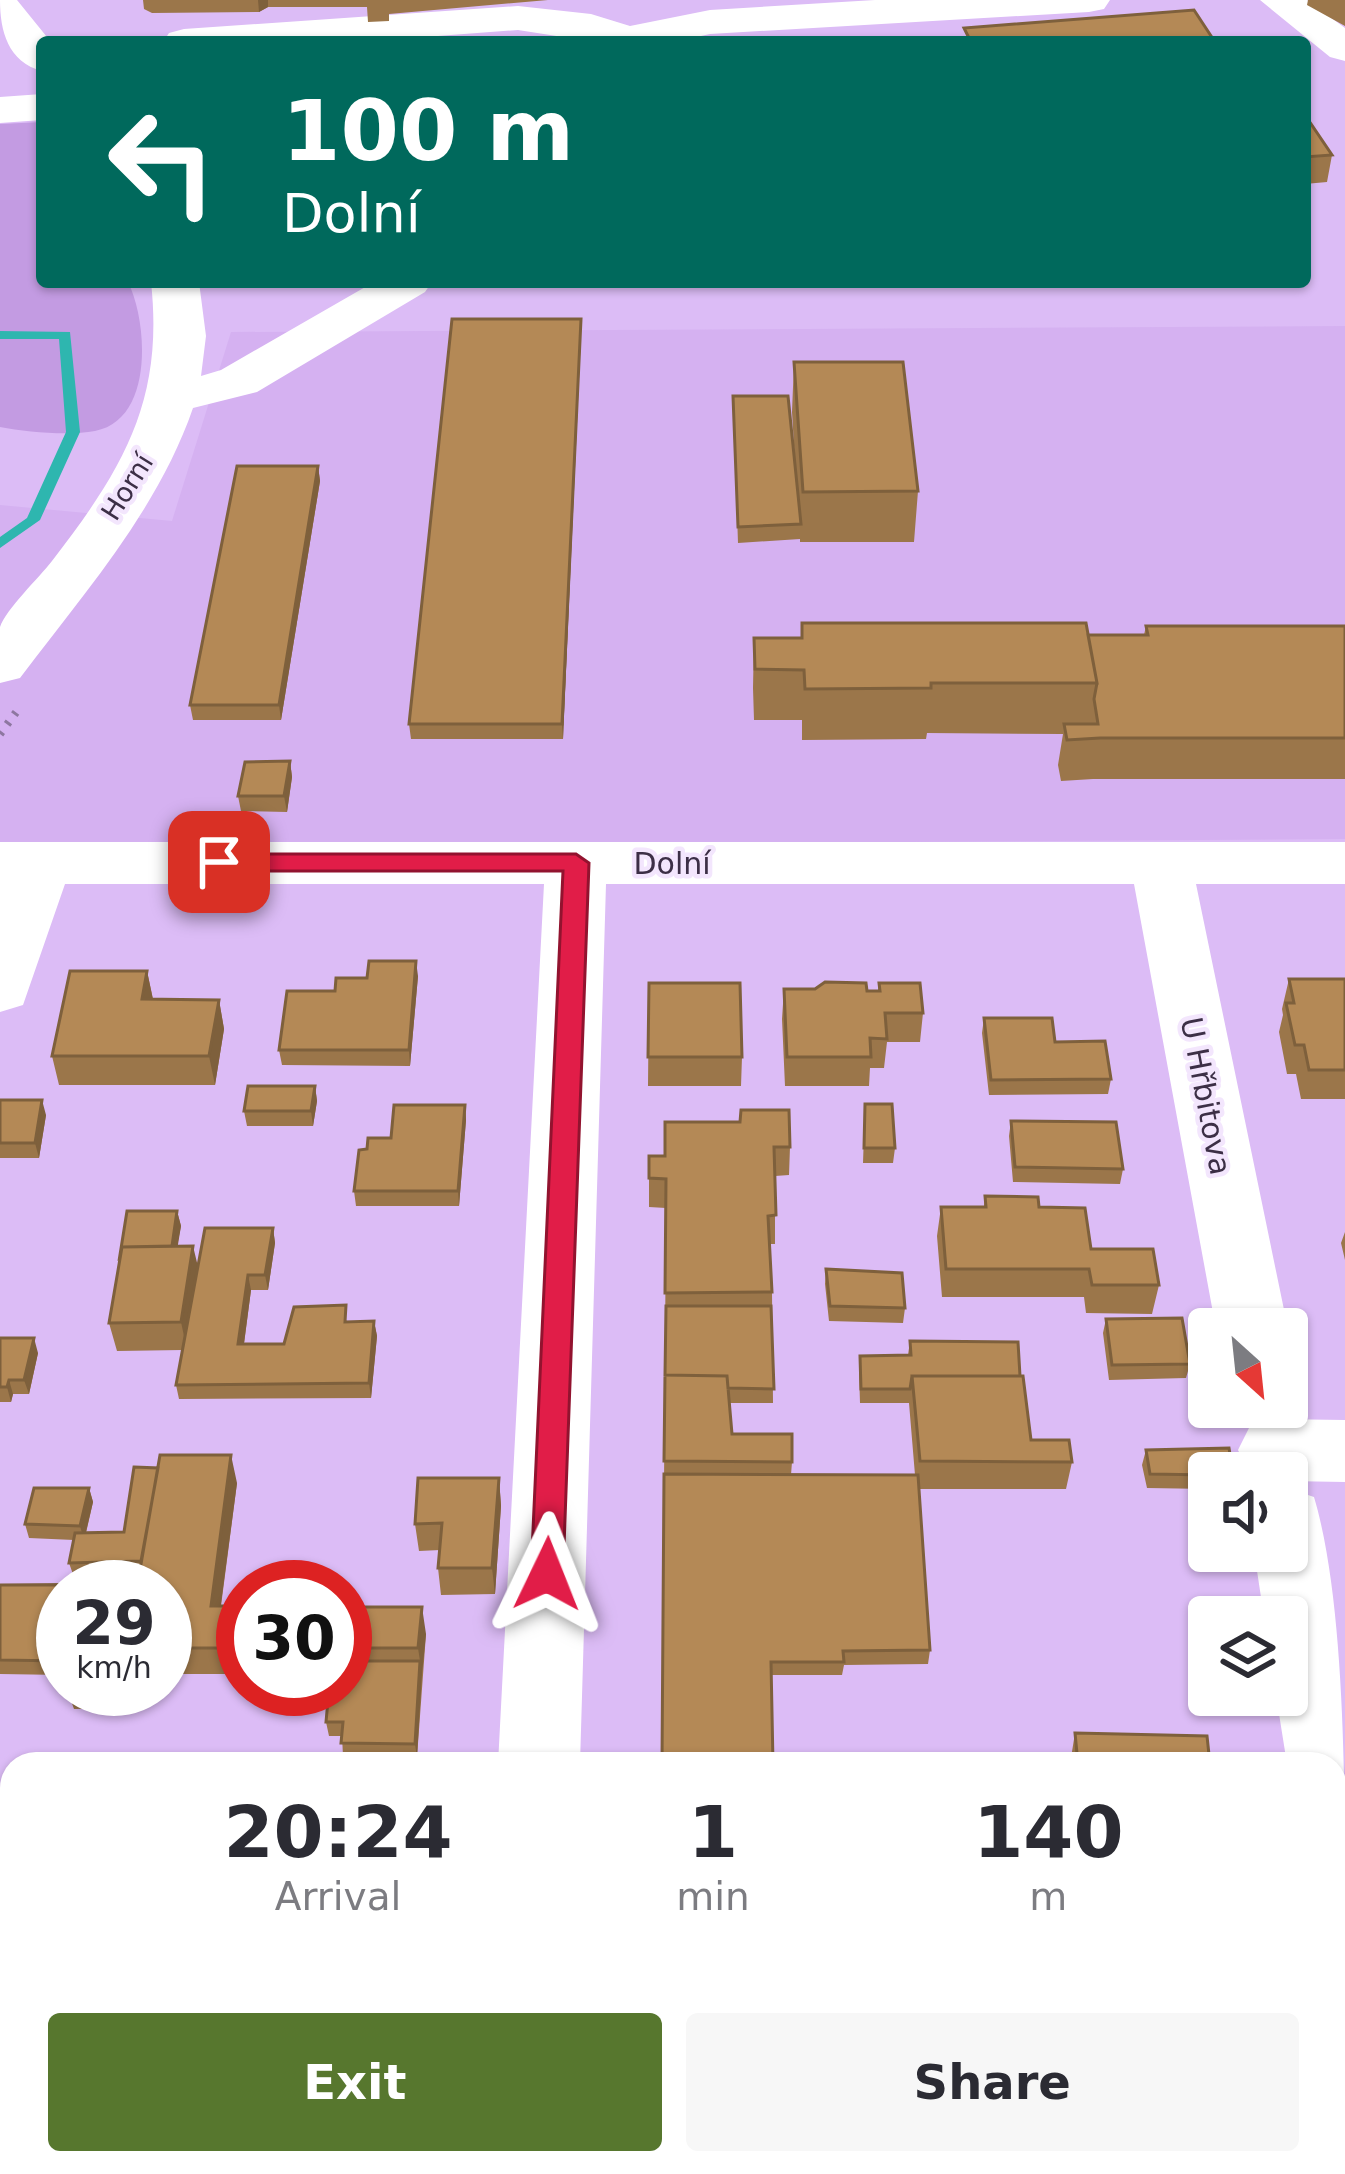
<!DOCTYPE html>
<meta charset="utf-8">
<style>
:root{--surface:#fff;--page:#f7f7f7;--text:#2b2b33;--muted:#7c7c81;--accent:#57772e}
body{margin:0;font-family:"DejaVu Sans",sans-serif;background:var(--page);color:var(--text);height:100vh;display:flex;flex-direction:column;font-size:45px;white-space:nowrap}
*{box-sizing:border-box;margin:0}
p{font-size:39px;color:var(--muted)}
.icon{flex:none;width:66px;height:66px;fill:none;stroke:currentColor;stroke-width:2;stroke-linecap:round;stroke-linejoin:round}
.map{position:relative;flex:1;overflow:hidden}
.panel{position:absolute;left:0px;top:1752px;width:1347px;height:423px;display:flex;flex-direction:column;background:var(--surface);border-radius:36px 36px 0 0;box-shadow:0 3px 9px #0004}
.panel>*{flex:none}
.banner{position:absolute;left:36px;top:36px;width:1275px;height:252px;border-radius:12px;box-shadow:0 3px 9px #0004;background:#00695c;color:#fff;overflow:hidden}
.needle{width:78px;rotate:153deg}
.buttons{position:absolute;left:1188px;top:1308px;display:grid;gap:24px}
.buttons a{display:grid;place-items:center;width:120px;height:120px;border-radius:12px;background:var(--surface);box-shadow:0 3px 9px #0004;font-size:60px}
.speed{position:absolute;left:36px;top:1560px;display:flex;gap:24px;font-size:60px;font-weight:700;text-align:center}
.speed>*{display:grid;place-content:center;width:156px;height:156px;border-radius:50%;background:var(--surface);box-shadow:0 3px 9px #0004;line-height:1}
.speed small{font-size:30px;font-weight:400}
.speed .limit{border:18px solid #d22;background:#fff;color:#111}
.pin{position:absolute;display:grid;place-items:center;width:102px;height:102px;color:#fff;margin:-51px;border-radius:24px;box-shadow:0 6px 18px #0006}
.me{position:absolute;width:132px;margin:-66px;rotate:2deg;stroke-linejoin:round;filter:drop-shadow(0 0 9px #0008)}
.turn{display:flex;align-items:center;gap:42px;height:252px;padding:0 48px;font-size:54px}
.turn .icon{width:156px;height:156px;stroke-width:2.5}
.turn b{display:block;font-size:84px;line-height:102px}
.eta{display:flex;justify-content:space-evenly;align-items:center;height:204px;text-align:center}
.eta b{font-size:72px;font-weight:600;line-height:84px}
.action{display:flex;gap:24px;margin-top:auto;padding:24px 48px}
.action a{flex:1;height:138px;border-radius:12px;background:var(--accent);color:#fff;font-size:48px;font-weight:600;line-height:138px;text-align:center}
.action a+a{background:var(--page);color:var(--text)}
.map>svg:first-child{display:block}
.built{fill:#d5b1f1}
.green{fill:#c39be2}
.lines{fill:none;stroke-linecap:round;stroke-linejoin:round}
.stream{fill:#2eb6af;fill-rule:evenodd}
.path{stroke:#8e77a0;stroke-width:8;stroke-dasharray:3 9;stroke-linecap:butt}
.minor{fill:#fff;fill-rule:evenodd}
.wall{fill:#9b764a}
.shaded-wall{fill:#7e603c}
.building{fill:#b48956;stroke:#7e603c;stroke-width:3}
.route{fill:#e11d48;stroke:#92132f;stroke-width:3}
.labels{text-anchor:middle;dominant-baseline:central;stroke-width:9;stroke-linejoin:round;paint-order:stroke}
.far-street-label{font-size:27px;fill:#3c2f46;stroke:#f3e6fd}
.street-label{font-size:30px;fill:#3c2f46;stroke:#f3e6fd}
</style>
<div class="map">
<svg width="1345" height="2174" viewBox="0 0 1345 2174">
<rect width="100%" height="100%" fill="#dcbcf6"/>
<path class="built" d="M 1345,326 L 1345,839 L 0,848 L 0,505 L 172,521 L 231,332 Z"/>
<path class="green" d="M 42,122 L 42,282 L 128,282 C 148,322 154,420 95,431 C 68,436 27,432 0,427 L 0,124 Z"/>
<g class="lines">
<path class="stream" d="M 0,331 L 70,332 L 80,432 L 40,520 L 0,548 L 0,537 L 27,518 L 66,432 L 59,339 L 0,339 Z"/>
<path class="path" d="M 0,734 L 17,711"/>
<path class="minor" d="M 0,0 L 17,0 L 51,42 L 42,42 L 42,71 C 8,62 0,31 0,0 Z
M 875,0 L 1110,0 L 1104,9 L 1089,12 L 710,34 L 674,42 L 595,42 L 518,30 L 359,42 L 163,42 L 169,33 L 184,29 L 518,6 L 591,14 L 630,26 L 710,10 Z
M 1260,0 L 1307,0 L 1345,28 L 1345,61 L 1330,57 Z
M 42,94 L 42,120 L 0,123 L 0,97 Z
M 151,282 L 199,282 L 206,336 L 201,376 L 221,370 L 374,282 L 432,282 L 425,292 L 257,392 L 193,408 C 158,510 84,593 20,678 L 0,683 C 0,667 0,642 0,627 C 6,609 39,578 52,561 C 123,469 164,401 151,282 Z
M 0,842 L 1345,842 L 1345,884 L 1196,884 L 1288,1329 L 1216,1329 L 1134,884 L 606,884 L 580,1764 L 498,1764 L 544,884 L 65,884 L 23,1005 L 0,1012 Z
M 1275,1419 L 1345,1420 L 1345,1482 L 1287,1481 L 1287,1473 L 1249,1472 L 1238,1450 L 1249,1428 Z
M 1287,1488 L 1314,1497 C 1345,1601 1345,1786 1345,1902 L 1335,1899 L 1335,1764 L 1287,1764 L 1276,1695 L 1287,1695 L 1287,1617 L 1264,1617 L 1254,1551 L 1287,1551 Z
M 478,2163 L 568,2163 L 568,2174 L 478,2174 Z"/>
</g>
<path class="wall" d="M 143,0 L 548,0 L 389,14 L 389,21 L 368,22 L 367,7 L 268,7 L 259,12 L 152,13 L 144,9 Z
M 1308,0 L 1345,0 L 1345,26 L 1307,5 Z
M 1305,118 L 1332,155 L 1327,182 L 1305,184 Z
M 581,319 L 563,739 L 411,739 L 409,724 Z
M 794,362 L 918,491 L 914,542 L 800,542 L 800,539 L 738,543 L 733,396 L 796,479 L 792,412 Z
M 318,466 L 320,481 L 281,720 L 193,720 L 190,705 Z
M 802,623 L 1088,635 L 1144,635 L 1146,626 L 1345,626 L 1345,779 L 1093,779 L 1061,781 L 1058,765 L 1063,734 L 927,733 L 926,739 L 802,740 L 802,720 L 754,720 L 753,688 L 754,638 L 801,638 Z
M 290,761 L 292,777 L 287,812 L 241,811 L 238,796 Z
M 147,971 L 153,999 L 219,1000 L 224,1029 L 215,1085 L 59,1085 L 52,1056 Z
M 418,976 L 410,1066 L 282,1065 L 279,1050 L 335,991 Z
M 1289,979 L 1345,979 L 1345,1099 L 1301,1099 L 1296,1074 L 1287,1074 L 1279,1032 L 1283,1015 L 1282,1009 Z
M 649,983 L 742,1057 L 741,1086 L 648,1086 Z
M 879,983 L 923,1013 L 920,1042 L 887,1042 L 884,1068 L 870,1068 L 869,1086 L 785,1086 L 782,1019 L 784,989 L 878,991 Z
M 984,1018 L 1055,1042 L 1111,1079 L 1108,1094 L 989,1095 L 982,1033 Z
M 315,1086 L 317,1101 L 313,1126 L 247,1126 L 244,1111 Z
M 0,1100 L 46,1115 L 39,1158 L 0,1158 Z
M 865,1104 L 895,1148 L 893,1163 L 863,1163 Z
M 465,1105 L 466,1120 L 459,1206 L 356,1206 L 354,1191 L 367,1149 Z
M 1011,1121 L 1123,1169 L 1120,1184 L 1013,1182 L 1009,1136 Z
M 665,1122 L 790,1147 L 789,1175 L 775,1176 L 775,1244 L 769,1244 L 772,1292 L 773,1403 L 729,1403 L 732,1434 L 792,1462 L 791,1475 L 915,1475 L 909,1403 L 860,1403 L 859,1371 L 860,1356 L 908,1355 L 910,1341 L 1020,1376 L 1031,1440 L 1072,1462 L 1066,1489 L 919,1489 L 930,1650 L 928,1664 L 844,1665 L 842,1675 L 771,1675 L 773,1764 L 662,1764 L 666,1208 L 649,1207 L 649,1156 L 665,1156 Z
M 985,1196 L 1039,1207 L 1091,1249 L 1159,1285 L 1152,1314 L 1086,1313 L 1084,1297 L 942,1297 L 937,1236 L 941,1207 L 984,1207 Z
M 177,1211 L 181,1226 L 177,1246 L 198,1266 L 273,1228 L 275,1243 L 268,1290 L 251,1290 L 244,1344 L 284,1344 L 348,1322 L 374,1321 L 377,1336 L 371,1398 L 179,1399 L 176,1385 L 182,1350 L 117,1351 L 109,1323 Z
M 1345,1232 L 1345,1260 L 1341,1243 Z
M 826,1269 L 905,1308 L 903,1323 L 829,1321 L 825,1284 Z
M 1106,1319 L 1190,1364 L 1186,1378 L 1109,1380 L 1103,1333 Z
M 0,1338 L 38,1353 L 29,1394 L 13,1394 L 11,1402 L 0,1402 Z
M 1146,1450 L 1209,1473 L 1209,1489 L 1147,1488 L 1142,1465 Z
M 499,1478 L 501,1506 L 495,1594 L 441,1595 L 438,1568 L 440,1550 L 419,1551 L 415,1524 Z
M 237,1483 L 221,1606 L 243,1607 L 243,1674 L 165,1674 L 165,1587 L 63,1587 L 63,1675 L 0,1674 L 0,1585 L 138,1584 L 139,1576 L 74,1577 L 69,1563 L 74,1540 L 29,1538 L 25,1524 L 89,1488 L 93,1502 L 86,1533 L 124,1532 Z
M 345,1607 L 426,1634 L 417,1757 L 343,1756 L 342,1736 L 329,1736 L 326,1722 L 345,1689 Z
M 133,1689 L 129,1708 L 74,1709 L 69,1695 Z
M 1075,1733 L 1210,1764 L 1070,1764 Z"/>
<path class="shaded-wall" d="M 258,0 L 268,0 L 268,7 L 259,12 Z
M 581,319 L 581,334 L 563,739 L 562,724 Z
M 318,466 L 320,481 L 281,720 L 279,705 Z
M 290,761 L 292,777 L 287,812 L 284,796 Z
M 416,961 L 418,976 L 410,1066 L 409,1050 Z
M 147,971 L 153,1000 L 142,999 Z
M 219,1000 L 224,1029 L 215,1085 L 209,1056 Z
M 315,1086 L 317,1101 L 313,1126 L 311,1111 Z
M 42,1100 L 46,1115 L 39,1158 L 35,1143 Z
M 465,1105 L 466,1120 L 459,1206 L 458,1191 Z
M 177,1211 L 181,1226 L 173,1275 L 169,1260 Z
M 273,1228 L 275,1243 L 268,1290 L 265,1275 Z
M 193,1246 L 200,1275 L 187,1350 L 181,1322 Z
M 248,1275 L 251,1290 L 242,1358 L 238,1344 Z
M 374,1321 L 377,1336 L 371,1398 L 369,1383 Z
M 34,1338 L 38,1353 L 29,1394 L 24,1380 Z
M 9,1380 L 13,1394 L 11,1402 L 7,1387 Z
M 231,1455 L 237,1483 L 217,1633 L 211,1606 Z
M 499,1478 L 501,1506 L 495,1594 L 492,1568 Z
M 89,1488 L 93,1502 L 84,1540 L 80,1526 Z
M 422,1607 L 426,1634 L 422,1674 L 418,1648 Z
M 420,1661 L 422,1674 L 417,1757 L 415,1744 Z
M 126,1689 L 133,1689 L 129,1708 L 125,1695 Z"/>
<path class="building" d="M 1194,10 L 1215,42 L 961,42 L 960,40 L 970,40 L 964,28 Z
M 1305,118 L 1307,118 L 1332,155 L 1305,157 Z
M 452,319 L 581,319 L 562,724 L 409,724 Z
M 794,362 L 903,362 L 918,491 L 803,492 Z
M 733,396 L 788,396 L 801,524 L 738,527 Z
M 237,466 L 318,466 L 279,705 L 190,705 Z
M 802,623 L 1086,623 L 1097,683 L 931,683 L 931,688 L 805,689 L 804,670 L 755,669 L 754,638 L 802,638 Z
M 1146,626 L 1345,626 L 1345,738 L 1100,738 L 1067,740 L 1064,724 L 1098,724 L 1094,699 L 1097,683 L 1088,635 L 1148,635 Z
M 290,761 L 284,796 L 238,796 L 245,762 Z
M 369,961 L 416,961 L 409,1050 L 279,1050 L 287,991 L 335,991 L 336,978 L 367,978 Z
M 70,971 L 147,971 L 142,999 L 219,1000 L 209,1056 L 52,1056 Z
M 1289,979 L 1345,979 L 1345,1070 L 1309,1070 L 1304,1045 L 1295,1045 L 1286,1003 L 1294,1003 Z
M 825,982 L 866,983 L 867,991 L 880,991 L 879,983 L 920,983 L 923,1013 L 885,1013 L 887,1039 L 870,1038 L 871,1057 L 787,1057 L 784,989 L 815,989 Z
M 649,983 L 740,983 L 742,1057 L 648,1057 Z
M 984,1018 L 1052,1018 L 1055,1042 L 1105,1041 L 1111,1079 L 991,1080 Z
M 248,1086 L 315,1086 L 311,1111 L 244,1111 Z
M 0,1100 L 42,1100 L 35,1143 L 0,1143 Z
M 865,1104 L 892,1104 L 895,1148 L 864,1148 Z
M 394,1105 L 465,1105 L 458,1191 L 354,1191 L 359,1150 L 367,1149 L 368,1138 L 391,1138 Z
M 741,1110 L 789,1110 L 790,1147 L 774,1147 L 776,1215 L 768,1216 L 772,1292 L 665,1293 L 666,1179 L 649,1178 L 649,1156 L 665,1156 L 665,1122 L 740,1122 Z
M 1011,1121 L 1116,1122 L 1123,1169 L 1015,1167 Z
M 985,1196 L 1038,1197 L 1039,1207 L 1085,1208 L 1091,1249 L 1153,1249 L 1159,1285 L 1092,1285 L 1089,1269 L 946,1269 L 941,1207 L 986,1207 Z
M 127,1211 L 177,1211 L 172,1246 L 122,1247 L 119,1261 Z
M 205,1228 L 273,1228 L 265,1275 L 248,1275 L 238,1344 L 284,1344 L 294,1307 L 346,1305 L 345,1322 L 374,1321 L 369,1383 L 176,1385 Z
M 193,1246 L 181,1322 L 109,1323 L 122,1247 Z
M 826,1269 L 902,1273 L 905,1308 L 830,1306 Z
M 666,1306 L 771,1306 L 774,1389 L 728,1388 L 727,1376 L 665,1375 Z
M 1182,1318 L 1190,1364 L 1112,1365 L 1106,1319 Z
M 0,1338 L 34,1338 L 24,1380 L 9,1380 L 7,1387 L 0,1387 Z
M 910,1341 L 1018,1342 L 1020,1376 L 912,1376 L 910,1389 L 861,1389 L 860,1356 L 911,1355 Z
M 665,1375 L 727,1376 L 732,1434 L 792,1434 L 792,1462 L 664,1461 Z
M 912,1376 L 1023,1376 L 1031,1440 L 1069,1440 L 1072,1462 L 920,1461 Z
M 1229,1448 L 1233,1473 L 1209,1473 L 1209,1475 L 1150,1474 L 1146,1450 Z
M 160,1455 L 231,1455 L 211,1606 L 243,1606 L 243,1648 L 165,1648 L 165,1587 L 137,1587 Z
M 134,1467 L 158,1468 L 141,1561 L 69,1563 L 75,1533 L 124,1532 Z
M 664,1474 L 918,1475 L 930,1650 L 843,1651 L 844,1662 L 771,1662 L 773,1764 L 662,1763 Z
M 418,1478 L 499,1478 L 492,1568 L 438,1568 L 442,1523 L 415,1524 Z
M 34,1488 L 89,1488 L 80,1526 L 25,1524 Z
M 138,1584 L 137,1587 L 63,1587 L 63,1661 L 0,1660 L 0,1585 Z
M 345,1607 L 422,1607 L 418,1648 L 345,1648 Z
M 345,1661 L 420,1661 L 415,1744 L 341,1743 L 343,1722 L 326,1722 L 329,1689 L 345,1689 Z
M 71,1689 L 126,1689 L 125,1695 L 69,1695 Z
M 1075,1733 L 1207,1736 L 1210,1764 L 1078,1764 Z
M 119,1760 L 210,1762 L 209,1764 L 118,1764 Z
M 628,2163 L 774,2163 L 775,2174 L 627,2174 Z
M 911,2163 L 962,2163 L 963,2174 L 911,2174 Z
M 1071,2163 L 1263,2163 L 1265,2174 L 1072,2174 Z"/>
<path class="route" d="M 219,854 L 576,854 L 589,863 L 563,1574 L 558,1584 L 547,1588 L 536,1584 L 531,1574 L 563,871 L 219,871 L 206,862 Z"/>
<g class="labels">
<g class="far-street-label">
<text transform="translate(127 487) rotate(-58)">Horní</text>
</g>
<g class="street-label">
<text x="672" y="863">Dolní</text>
<text transform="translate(1206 1096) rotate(79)">U Hřbitova</text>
</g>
</g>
</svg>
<div class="buttons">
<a><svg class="needle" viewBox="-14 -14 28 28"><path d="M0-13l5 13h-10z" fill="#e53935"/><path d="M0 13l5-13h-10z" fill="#7c7c81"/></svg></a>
<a><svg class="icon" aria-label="sound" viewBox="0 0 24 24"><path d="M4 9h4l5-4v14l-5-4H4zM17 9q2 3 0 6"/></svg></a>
<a><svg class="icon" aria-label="layers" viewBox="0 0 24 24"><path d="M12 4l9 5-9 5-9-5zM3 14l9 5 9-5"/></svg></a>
</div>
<div class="speed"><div>29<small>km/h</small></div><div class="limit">30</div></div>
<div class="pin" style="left:219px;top:862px;background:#d93025"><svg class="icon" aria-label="arrive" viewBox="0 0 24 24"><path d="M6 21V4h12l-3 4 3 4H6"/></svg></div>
<svg class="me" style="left:547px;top:1574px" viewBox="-20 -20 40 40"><path d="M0-17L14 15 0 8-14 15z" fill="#e11d48" stroke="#fff" stroke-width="4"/></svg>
<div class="banner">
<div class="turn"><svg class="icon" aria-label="left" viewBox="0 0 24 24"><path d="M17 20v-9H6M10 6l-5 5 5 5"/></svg><div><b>100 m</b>Dolní</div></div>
</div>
<section class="panel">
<div class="eta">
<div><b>20:24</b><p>Arrival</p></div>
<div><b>1</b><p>min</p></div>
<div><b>140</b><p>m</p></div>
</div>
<div class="action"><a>Exit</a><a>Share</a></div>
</section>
</div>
